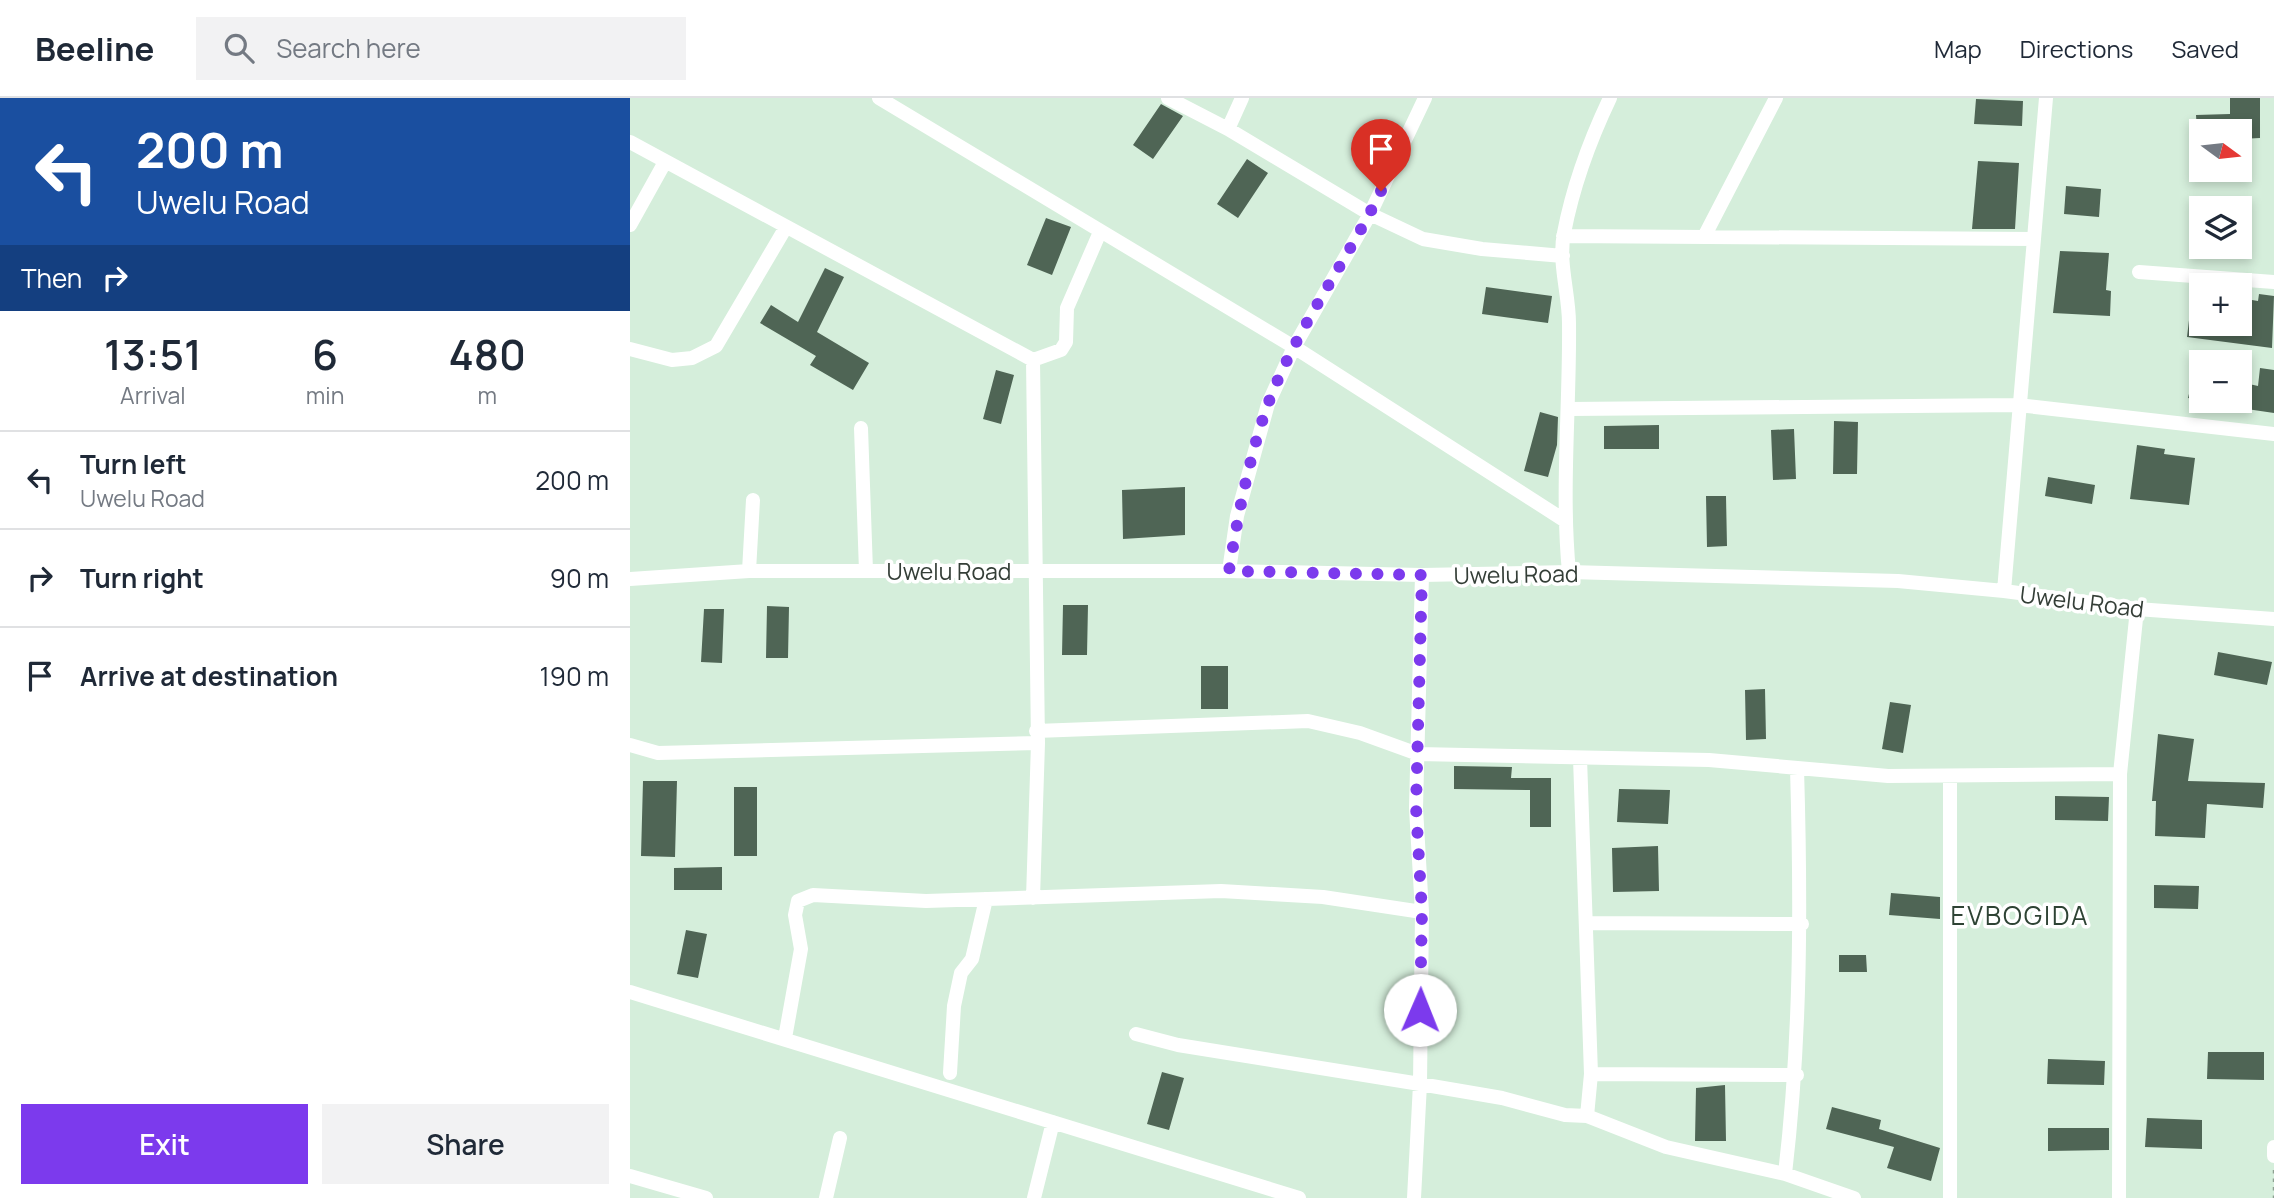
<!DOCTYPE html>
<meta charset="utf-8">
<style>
:root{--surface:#fff;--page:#f2f2f3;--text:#1f2937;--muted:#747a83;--line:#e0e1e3;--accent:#7c3aed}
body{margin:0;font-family:Manrope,sans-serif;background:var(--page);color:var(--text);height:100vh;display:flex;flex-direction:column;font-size:26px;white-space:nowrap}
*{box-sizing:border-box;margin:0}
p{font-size:23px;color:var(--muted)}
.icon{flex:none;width:38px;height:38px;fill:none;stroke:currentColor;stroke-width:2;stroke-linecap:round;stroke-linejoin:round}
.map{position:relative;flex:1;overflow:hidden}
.drawer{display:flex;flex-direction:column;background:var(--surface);width:630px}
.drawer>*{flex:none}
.top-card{background:#1a4fa0;color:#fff;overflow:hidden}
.needle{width:46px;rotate:105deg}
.controls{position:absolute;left:1559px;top:21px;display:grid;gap:14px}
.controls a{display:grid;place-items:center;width:63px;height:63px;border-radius:0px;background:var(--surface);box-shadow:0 4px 10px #0003;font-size:35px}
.pin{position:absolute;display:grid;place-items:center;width:60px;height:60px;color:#fff;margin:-72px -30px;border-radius:50% 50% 50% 0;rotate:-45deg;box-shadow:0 0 7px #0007}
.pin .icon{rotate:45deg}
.me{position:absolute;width:77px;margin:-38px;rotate:1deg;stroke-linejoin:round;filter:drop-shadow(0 0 5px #0008)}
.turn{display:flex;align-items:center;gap:24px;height:147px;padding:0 21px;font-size:32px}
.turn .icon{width:91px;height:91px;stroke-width:2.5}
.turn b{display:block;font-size:49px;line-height:60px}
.then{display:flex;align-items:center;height:66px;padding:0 21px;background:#0003;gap:14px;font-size:26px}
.eta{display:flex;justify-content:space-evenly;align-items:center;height:119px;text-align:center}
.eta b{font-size:42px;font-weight:600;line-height:49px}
.button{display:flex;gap:14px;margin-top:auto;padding:14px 21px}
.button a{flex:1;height:80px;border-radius:0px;background:var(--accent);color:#fff;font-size:28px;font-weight:600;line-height:80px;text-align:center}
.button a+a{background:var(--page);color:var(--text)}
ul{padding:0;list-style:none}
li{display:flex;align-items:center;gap:21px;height:98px;padding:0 21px;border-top:2px solid var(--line)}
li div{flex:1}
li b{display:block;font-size:26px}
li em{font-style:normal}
header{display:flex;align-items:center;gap:42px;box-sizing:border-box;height:98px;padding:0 35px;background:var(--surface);border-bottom:2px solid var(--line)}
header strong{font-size:33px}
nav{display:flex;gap:38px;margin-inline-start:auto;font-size:24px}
.search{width:490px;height:63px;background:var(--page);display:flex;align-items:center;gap:18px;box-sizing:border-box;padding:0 24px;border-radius:0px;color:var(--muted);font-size:26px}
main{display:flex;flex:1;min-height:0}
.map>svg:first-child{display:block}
.building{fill:#4f6555}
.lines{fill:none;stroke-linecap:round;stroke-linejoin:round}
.path{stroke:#8ea092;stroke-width:2.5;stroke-dasharray:3.5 5;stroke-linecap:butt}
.minor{stroke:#fff;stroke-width:14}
.route{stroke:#7c3aed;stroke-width:12;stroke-dasharray:0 21.6}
.labels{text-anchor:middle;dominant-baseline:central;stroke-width:7;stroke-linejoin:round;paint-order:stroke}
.street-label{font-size:23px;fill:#343e37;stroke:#fff}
.quarter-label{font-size:26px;letter-spacing:2px;fill:#2e4334;stroke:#fff}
</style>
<header>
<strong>Beeline</strong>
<div class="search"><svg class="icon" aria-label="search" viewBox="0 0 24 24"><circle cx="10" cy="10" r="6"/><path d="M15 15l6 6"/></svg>Search here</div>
<nav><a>Map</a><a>Directions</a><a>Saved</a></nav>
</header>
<main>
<section class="drawer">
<div class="top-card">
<div class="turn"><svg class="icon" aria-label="left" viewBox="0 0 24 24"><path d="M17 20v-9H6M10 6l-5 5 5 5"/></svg><div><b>200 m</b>Uwelu Road</div></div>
<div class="then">Then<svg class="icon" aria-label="right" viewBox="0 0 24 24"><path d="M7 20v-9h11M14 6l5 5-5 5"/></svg></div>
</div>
<div class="eta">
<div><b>13:51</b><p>Arrival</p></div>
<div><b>6</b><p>min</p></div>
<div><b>480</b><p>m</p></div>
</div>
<ul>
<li><svg class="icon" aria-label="left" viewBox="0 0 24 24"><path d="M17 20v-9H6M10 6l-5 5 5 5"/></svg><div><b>Turn left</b><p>Uwelu Road</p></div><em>200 m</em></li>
<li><svg class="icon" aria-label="right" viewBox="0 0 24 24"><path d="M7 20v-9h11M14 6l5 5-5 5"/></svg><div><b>Turn right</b></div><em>90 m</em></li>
<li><svg class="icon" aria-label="arrive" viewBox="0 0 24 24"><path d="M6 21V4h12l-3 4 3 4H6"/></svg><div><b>Arrive at destination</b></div><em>190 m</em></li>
</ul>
<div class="button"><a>Exit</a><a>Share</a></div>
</section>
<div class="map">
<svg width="1644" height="1100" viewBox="0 0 1644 1100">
<rect width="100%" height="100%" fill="#d5eedb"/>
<path class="building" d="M 1600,0 L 1630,0 L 1630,40 L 1610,41 L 1610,33 L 1567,33 L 1566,17 L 1600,16 Z
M 1346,1 L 1393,3 L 1392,28 L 1344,26 Z
M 531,6 L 553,18 L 523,61 L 503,47 Z
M 617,61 L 638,75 L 608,120 L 587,106 Z
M 1348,63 L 1389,65 L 1385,131 L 1342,131 Z
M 1436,88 L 1471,91 L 1469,119 L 1434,116 Z
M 416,120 L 441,129 L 422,177 L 397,167 Z
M 1430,153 L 1479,155 L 1476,192 L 1481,193 L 1480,218 L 1423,215 Z
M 195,170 L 214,179 L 187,234 L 239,265 L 223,292 L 180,267 L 186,258 L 130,225 L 141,207 L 168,224 Z
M 1563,188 L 1572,188 L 1572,226 L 1610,226 L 1610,200 L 1628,203 L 1629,196 L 1644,198 L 1642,250 L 1557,239 Z
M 856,189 L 922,198 L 918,225 L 852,216 Z
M 1567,262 L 1572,263 L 1572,303 L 1558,300 Z
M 1630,270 L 1644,272 L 1644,315 L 1610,310 L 1610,284 L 1628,288 Z
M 366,272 L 384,277 L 371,326 L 353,321 Z
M 910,314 L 928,319 L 927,347 L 918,379 L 894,373 Z
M 1204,323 L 1228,324 L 1227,376 L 1203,376 Z
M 1029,327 L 1029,351 L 974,351 L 974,328 Z
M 1164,331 L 1166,381 L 1143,382 L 1141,332 Z
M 1507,347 L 1535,351 L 1534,356 L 1565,360 L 1559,407 L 1500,401 Z
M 1418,379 L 1465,387 L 1462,406 L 1415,398 Z
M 555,389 L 555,437 L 493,441 L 492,392 Z
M 1076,398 L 1096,398 L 1097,448 L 1077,449 Z
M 433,507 L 458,507 L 457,557 L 432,557 Z
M 137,508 L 159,509 L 158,560 L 136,560 Z
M 74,511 L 94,511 L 92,565 L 71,564 Z
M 1588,554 L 1642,564 L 1637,587 L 1584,577 Z
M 571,568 L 598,568 L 598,611 L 571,611 Z
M 1135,591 L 1136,641 L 1116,642 L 1115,592 Z
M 1260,604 L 1281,607 L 1273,655 L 1252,651 Z
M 1528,636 L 1564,641 L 1558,683 L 1635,685 L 1633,710 L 1577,706 L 1575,740 L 1525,738 L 1526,703 L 1522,703 Z
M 824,668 L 882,669 L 881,680 L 921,680 L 921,729 L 900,729 L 900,692 L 824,691 Z
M 13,683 L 47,683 L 45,759 L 11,758 Z
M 104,689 L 127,689 L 127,758 L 104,758 Z
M 989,691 L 1040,692 L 1038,726 L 987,724 Z
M 1425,698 L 1479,699 L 1478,723 L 1425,722 Z
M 1028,748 L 1029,793 L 983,794 L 982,750 Z
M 92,769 L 92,792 L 44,792 L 44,770 Z
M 1524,787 L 1569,788 L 1568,811 L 1524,810 Z
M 1261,795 L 1310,799 L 1310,821 L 1259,817 Z
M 56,832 L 77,836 L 68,880 L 47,876 Z
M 1209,857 L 1236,857 L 1237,874 L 1209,874 Z
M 1578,954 L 1634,954 L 1634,982 L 1577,981 Z
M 1418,961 L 1475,963 L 1474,987 L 1417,986 Z
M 532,974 L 554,980 L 539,1032 L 517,1026 Z
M 1095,987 L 1096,1043 L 1065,1043 L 1066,990 Z
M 1202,1009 L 1251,1022 L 1249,1031 L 1310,1050 L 1301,1083 L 1257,1070 L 1264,1049 L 1196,1031 Z
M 1517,1020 L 1572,1022 L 1572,1051 L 1515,1049 Z
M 1418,1030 L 1479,1030 L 1479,1052 L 1418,1053 Z"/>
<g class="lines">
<path class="path" d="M 1644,1072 L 1644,1100"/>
<path class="minor" d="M 249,0 L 664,249 L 934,422
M 538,0 L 598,31 L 740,116 L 793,141 L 852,151 L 933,158
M 598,31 L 612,0
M 0,44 L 403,262 L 408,645 L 403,800
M 0,127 L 35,64
M 933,138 L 1404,141
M 1074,139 L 1146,0
M 1509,174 L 1644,184
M 0,251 L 42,262 L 62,260 L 86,248 L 156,129
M 403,262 L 431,252 L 436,244 L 437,210 L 470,134
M 940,311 L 1388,307 L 1644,336
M 231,330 L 236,473
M 119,473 L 123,402
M 599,473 L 607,418 L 638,306 L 664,249 L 740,116 L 795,0
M 939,474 C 931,392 940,308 939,225 C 939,196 928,164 934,135 C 943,88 959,44 980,0
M 0,481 L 119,473 L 599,473 L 792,477 L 939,474 L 1268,483 L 1374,493 L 1507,511 L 1644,521
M 1374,493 L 1416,0
M 406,633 L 678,623 L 730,635 L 788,656 L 1079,662 L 1258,678 L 1490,676
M 0,647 L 28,655 L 408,645
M 950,660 L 961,976 L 957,1018
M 1320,678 L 1320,1100
M 956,825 L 1172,826
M 0,894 L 669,1100
M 506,936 L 548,947 L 790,986 L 872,1000 L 935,1017 L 957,1018 L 1036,1049 L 1155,1076 L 1224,1100
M 155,940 L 171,851 L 165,817 L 168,803 L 183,797 L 296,803 L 591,793 L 693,799 L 792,814
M 320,975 L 324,908 L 331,875 L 342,861 L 356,801
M 961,976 L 1167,977
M 1644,1058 L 1644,1049
M 1155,1076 C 1171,939 1171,807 1167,670
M 0,1078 L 76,1100
M 196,1100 L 210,1040
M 404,1100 L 423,1024
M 784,1100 L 790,986 L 792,814 L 786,710 L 792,477
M 1489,1100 L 1490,676 L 1507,511"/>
</g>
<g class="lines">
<path class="route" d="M 751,93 C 716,165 666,231 638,306 C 619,359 608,417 599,473 L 792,477 L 786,709 L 792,814 L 790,912"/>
</g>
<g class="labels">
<g class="street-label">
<text x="319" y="473">Uwelu Road</text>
<text transform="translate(886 476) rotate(-1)">Uwelu Road</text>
<text transform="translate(1452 503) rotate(7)">Uwelu Road</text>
</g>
<g class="quarter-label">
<text x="1390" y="817">EVBOGIDA</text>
</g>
</g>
</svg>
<div class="controls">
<a><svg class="needle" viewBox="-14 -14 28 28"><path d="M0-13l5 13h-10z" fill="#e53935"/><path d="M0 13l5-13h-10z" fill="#747a83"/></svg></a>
<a><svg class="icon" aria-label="layers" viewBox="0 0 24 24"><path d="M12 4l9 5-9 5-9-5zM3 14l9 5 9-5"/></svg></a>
<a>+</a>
<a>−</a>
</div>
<div class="pin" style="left:751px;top:93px;background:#d93025"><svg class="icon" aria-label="arrive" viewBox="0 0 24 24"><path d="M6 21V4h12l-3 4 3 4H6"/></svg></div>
<svg class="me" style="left:790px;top:912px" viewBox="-20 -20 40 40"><circle r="19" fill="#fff"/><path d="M0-13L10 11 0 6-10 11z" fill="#7c3aed"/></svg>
</div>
</main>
